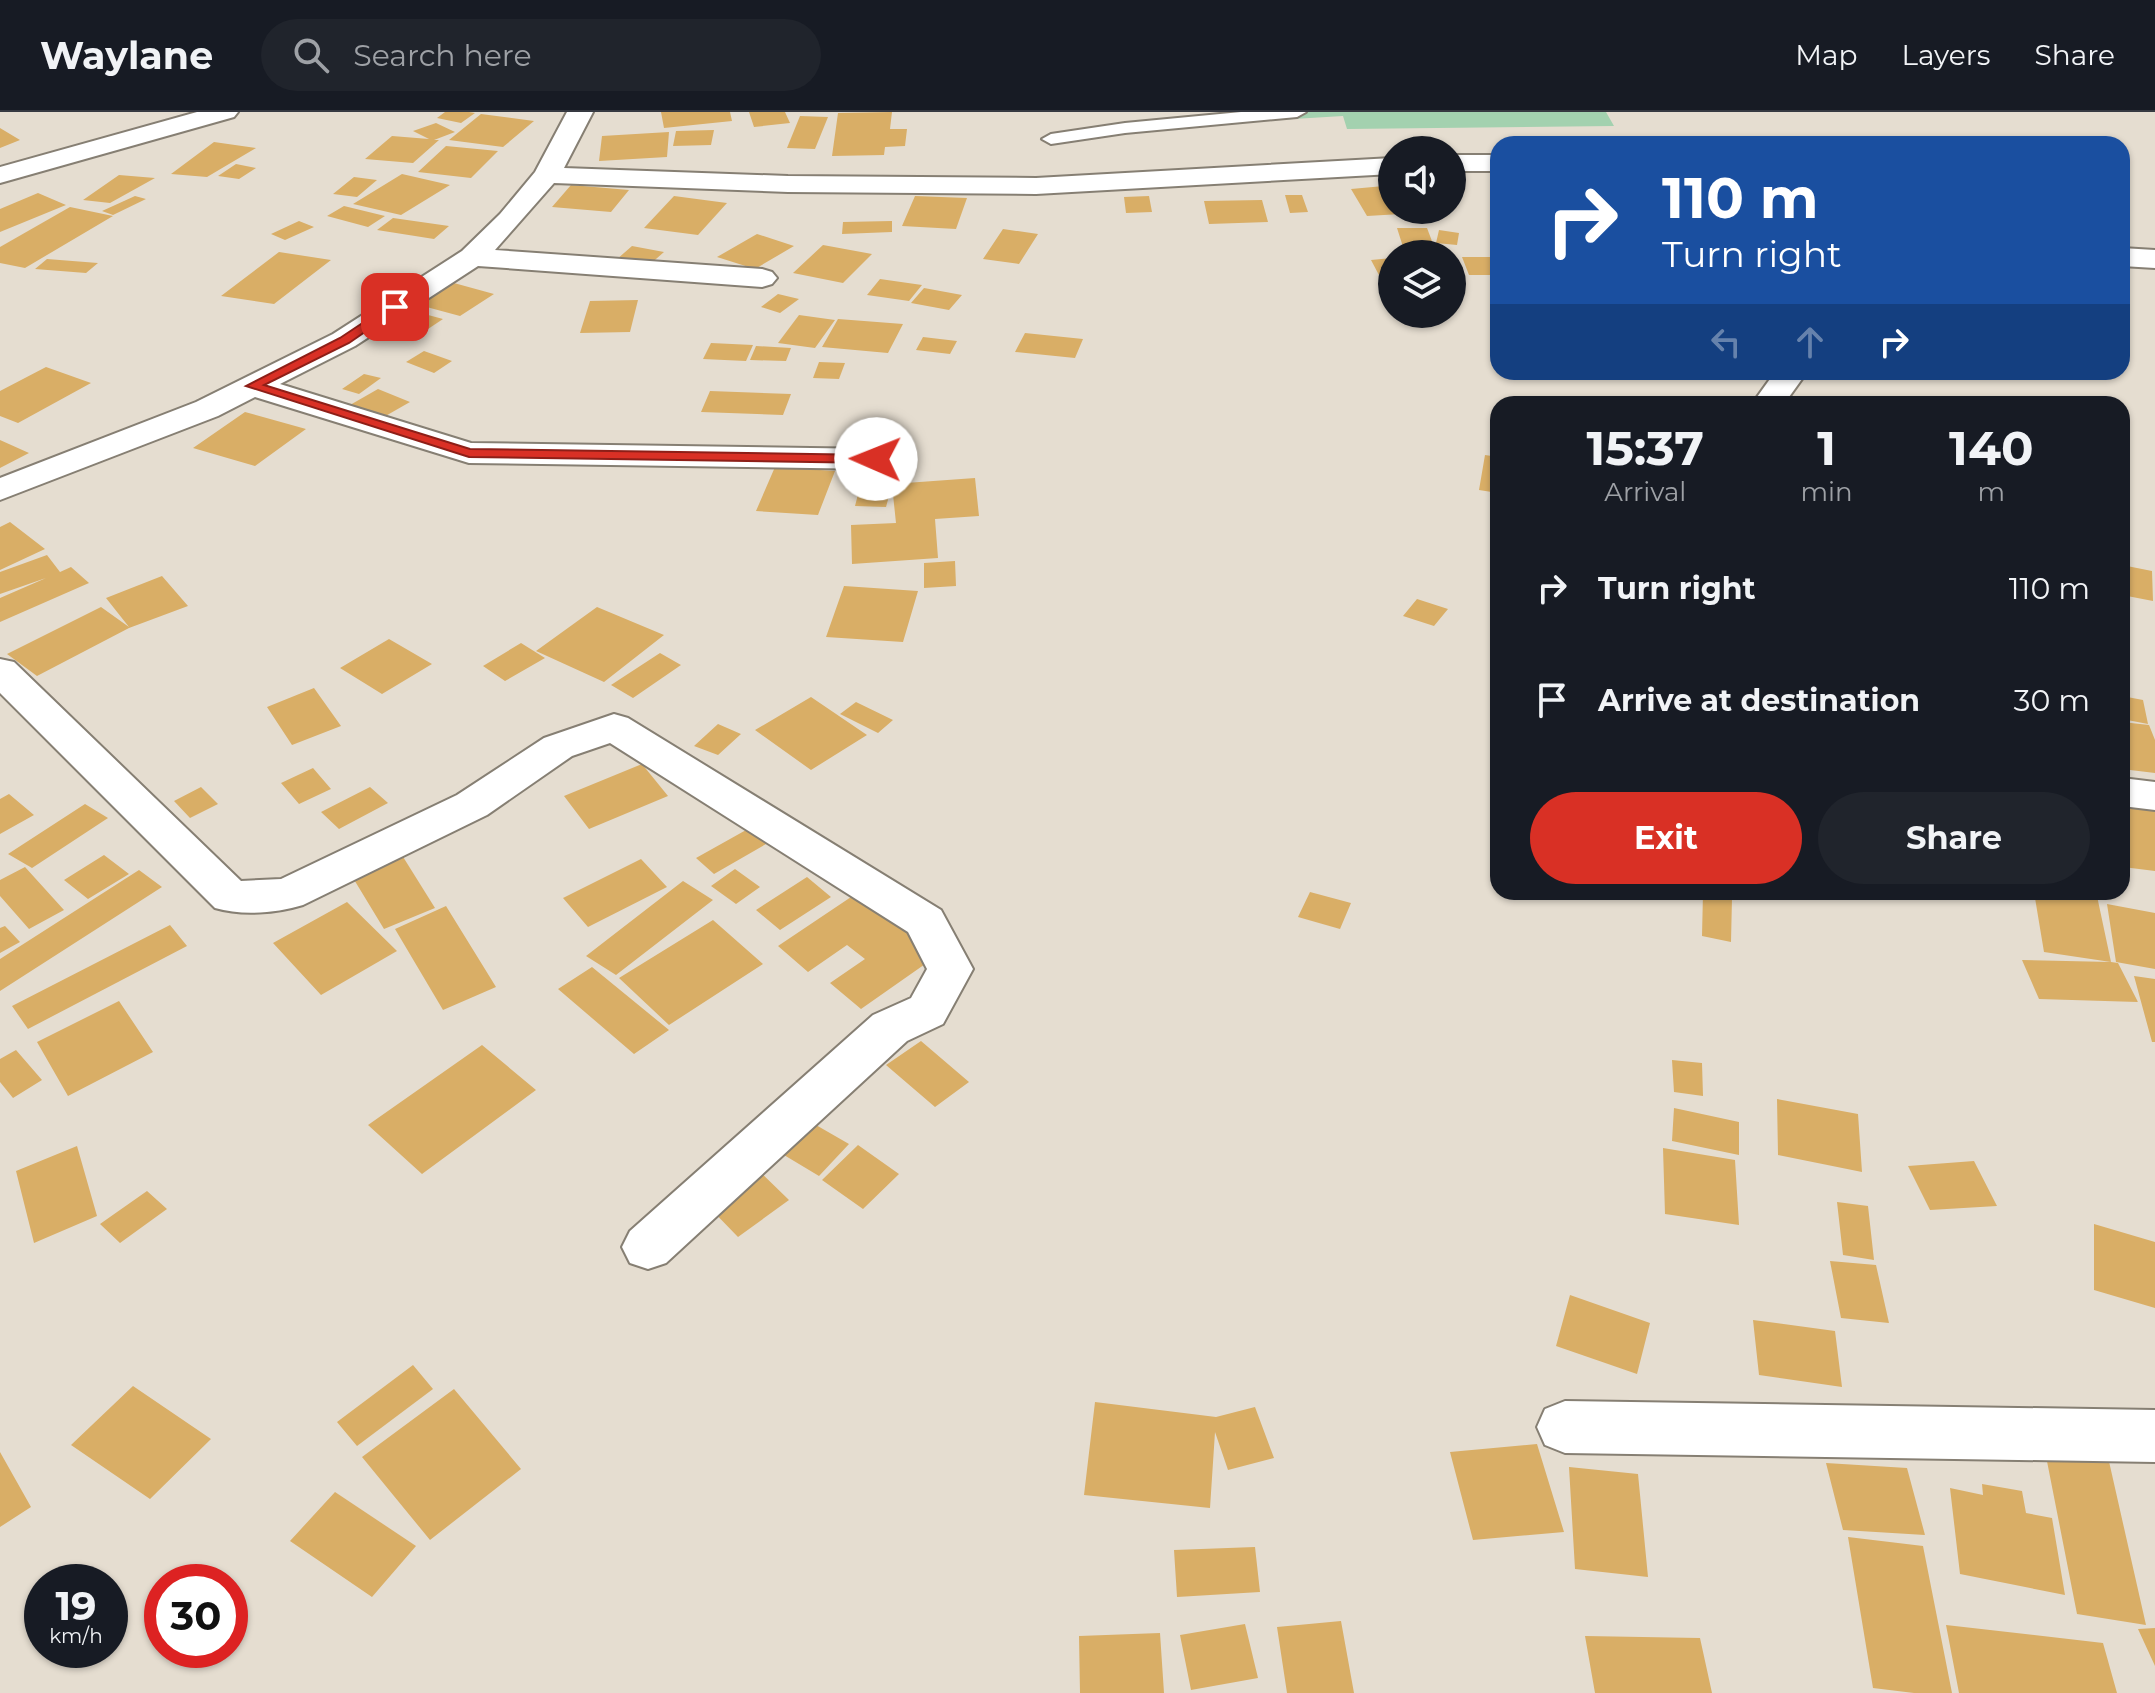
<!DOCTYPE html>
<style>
:root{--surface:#171b24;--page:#20242c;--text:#f1f3f6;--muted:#9ea1a6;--line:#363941;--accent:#d93025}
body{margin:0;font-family:Montserrat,sans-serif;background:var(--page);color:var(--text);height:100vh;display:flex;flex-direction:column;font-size:30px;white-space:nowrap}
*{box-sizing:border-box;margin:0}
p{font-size:26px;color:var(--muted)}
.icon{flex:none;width:44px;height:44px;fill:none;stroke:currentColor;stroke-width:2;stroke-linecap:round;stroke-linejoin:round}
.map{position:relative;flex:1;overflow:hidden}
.sheet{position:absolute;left:1490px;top:284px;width:640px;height:504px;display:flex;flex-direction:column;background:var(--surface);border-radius:24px;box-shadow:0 2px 6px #0004}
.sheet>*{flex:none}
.banner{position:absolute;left:1490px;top:24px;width:640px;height:244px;border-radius:24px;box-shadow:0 2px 6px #0004;background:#1a4fa0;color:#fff;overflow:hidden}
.fabs{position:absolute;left:1378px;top:24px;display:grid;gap:16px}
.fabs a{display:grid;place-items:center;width:88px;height:88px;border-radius:50%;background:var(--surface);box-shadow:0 2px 6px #0004;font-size:40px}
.speed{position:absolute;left:24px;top:1452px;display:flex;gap:16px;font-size:40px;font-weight:700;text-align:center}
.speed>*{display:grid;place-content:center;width:104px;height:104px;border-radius:50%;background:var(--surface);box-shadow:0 2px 6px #0004;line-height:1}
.speed small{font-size:20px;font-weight:400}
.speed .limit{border:12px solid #d22;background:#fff;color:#111}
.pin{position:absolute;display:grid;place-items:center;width:68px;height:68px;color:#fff;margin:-34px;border-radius:16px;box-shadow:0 4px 12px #0006}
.me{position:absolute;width:88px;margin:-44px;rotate:271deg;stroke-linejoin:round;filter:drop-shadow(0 0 6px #0008)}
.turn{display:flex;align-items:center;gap:28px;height:168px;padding:0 40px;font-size:36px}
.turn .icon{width:104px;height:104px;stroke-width:2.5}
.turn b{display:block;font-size:56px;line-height:68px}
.lanes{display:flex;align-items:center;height:76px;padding:0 40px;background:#0003;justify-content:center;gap:40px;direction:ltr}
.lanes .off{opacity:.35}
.eta{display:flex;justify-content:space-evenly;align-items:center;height:136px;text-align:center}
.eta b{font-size:48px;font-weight:700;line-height:56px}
.cta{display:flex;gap:16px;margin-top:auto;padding:16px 40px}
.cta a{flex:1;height:92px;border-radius:48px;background:var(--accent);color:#fff;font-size:32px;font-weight:700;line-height:92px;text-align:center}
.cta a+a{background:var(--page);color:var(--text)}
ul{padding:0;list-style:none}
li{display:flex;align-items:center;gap:24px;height:112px;padding:0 40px}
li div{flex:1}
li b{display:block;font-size:30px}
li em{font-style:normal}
header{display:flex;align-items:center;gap:48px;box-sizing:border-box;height:112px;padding:0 40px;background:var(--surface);border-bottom:2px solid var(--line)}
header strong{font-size:38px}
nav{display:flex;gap:44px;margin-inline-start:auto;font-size:28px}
.search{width:560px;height:72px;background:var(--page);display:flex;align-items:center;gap:20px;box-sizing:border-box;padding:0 28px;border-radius:44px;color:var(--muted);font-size:30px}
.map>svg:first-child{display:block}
.green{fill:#a3d1af}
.building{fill:#d9ae66}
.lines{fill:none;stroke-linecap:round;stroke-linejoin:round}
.lane-casing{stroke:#867f73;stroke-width:4}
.street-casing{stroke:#867f73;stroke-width:4}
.lane{fill:#fff;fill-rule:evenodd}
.street{fill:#fff;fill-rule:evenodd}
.route{fill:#d93025;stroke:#8d1f18;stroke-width:2}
</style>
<header>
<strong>Waylane</strong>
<div class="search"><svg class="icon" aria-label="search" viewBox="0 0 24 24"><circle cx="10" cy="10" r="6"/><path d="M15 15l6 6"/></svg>Search here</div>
<nav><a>Map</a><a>Layers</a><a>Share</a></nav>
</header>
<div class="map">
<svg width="2155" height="1581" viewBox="0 0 2155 1581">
<rect width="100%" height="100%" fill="#e5ddd0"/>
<path class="green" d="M 1305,0 L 1606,0 L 1614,14 L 1347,17 L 1343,4 L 1277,8 Z"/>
<path class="building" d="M 445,0 L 469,0 L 475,1 L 461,11 L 437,6 Z
M 661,0 L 730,0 L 732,9 L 664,16 Z
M 749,0 L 785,0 L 790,11 L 754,15 Z
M 892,0 L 890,17 L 907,17 L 905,34 L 885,35 L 884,43 L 832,44 L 838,1 Z
M 481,2 L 534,9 L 503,35 L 449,28 Z
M 800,4 L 828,5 L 815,37 L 787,36 Z
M 436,11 L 455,20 L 434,28 L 439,28 L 413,51 L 365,47 L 392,24 L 429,27 L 413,19 Z
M 0,16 L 20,28 L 0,36 Z
M 714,18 L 711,33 L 673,34 L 676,19 Z
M 669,20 L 667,45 L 599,49 L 602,24 Z
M 214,30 L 256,36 L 207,65 L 171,62 Z
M 446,34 L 498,39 L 471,66 L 418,60 Z
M 236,52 L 256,56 L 239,67 L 218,64 Z
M 402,62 L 450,73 L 401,103 L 353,92 Z
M 119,63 L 155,66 L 110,91 L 83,88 Z
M 354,65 L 377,68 L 357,85 L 333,82 Z
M 571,73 L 629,78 L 611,100 L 552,95 Z
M 1384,74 L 1392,88 L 1392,98 L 1399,98 L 1401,102 L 1367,104 L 1351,77 Z
M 38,81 L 66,93 L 0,120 L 0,97 Z
M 1285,83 L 1302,83 L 1308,100 L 1290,101 Z
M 135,84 L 146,87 L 113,103 L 102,99 Z
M 674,84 L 727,91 L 698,123 L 644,116 Z
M 915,84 L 967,86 L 956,117 L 902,114 Z
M 1149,84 L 1152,100 L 1126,101 L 1124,85 Z
M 1262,88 L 1268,110 L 1209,112 L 1204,89 Z
M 344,94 L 385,104 L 368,115 L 327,104 Z
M 70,95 L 113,104 L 25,156 L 0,151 L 0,135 Z
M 393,106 L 449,114 L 434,127 L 377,118 Z
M 299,109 L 314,115 L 285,128 L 271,122 Z
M 892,109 L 892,120 L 842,122 L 843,110 Z
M 1397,116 L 1427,116 L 1435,137 L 1404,138 Z
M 1003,117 L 1038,122 L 1019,152 L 983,147 Z
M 1439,118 L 1459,121 L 1457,133 L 1436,131 Z
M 757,122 L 794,134 L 755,157 L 717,145 Z
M 823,133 L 872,142 L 843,171 L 793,161 Z
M 632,134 L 664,140 L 648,154 L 616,148 Z
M 279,140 L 331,148 L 274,192 L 221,184 Z
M 1462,145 L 1498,145 L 1498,163 L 1469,163 Z
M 1392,146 L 1392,164 L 1380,165 L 1371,148 Z
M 47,147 L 98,151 L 86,161 L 35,157 Z
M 880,167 L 922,173 L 909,189 L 867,183 Z
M 443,168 L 494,182 L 460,204 L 408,190 Z
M 924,176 L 962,183 L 949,198 L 911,191 Z
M 778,182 L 799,187 L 780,201 L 761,195 Z
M 638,188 L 630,220 L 580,221 L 590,189 Z
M 417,200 L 443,207 L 410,229 L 384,223 Z
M 799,203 L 835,208 L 815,236 L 778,231 Z
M 838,207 L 903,212 L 888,241 L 822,235 Z
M 1025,221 L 1083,227 L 1075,246 L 1015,240 Z
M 923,225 L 957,229 L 950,242 L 916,238 Z
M 711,231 L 753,233 L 746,249 L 703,247 Z
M 756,234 L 791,236 L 786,249 L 750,248 Z
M 424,239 L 452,249 L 434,261 L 406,250 Z
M 819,250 L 845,251 L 839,267 L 813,266 Z
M 46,255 L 91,271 L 18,311 L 0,304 L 0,279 Z
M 364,262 L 381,266 L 359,282 L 342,277 Z
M 378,277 L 410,290 L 375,310 L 343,297 Z
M 710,279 L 791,282 L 783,303 L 701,300 Z
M 245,300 L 306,317 L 255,354 L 193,336 Z
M 0,328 L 29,341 L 0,356 Z
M 1485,343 L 1498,345 L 1498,381 L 1479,378 Z
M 775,355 L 835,359 L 818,403 L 756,399 Z
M 863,363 L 894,364 L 892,372 L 975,366 L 979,404 L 935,407 L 938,446 L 852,452 L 851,413 L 896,411 L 892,373 L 886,395 L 855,394 Z
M 10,410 L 45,437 L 0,458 L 0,415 Z
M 47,443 L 60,460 L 71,455 L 89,471 L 0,510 L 0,486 L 46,466 L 0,482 L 0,460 Z
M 955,449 L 956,474 L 924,476 L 924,451 Z
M 2122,453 L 2152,459 L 2153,489 L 2122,483 Z
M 162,464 L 188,494 L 129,516 L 37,564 L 7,542 L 101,495 L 129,515 L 106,486 Z
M 844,474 L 918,479 L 903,530 L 826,525 Z
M 1417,487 L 1448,497 L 1434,514 L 1403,504 Z
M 597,495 L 664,523 L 604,570 L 536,539 Z
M 389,527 L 432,552 L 382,582 L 340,556 Z
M 521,531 L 545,546 L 505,569 L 483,554 Z
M 660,541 L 681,553 L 633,586 L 611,573 Z
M 314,576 L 341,614 L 292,633 L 267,595 Z
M 2122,584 L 2143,588 L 2148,612 L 2122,607 Z
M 811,585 L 867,623 L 811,658 L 755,618 Z
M 856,590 L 893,608 L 878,621 L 840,602 Z
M 2122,610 L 2149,613 L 2155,628 L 2155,661 L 2122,657 Z
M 718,612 L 741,622 L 718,643 L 694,634 Z
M 642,652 L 668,684 L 589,717 L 564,684 Z
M 313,656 L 331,677 L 299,692 L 281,671 Z
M 201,675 L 218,692 L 190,706 L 174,689 Z
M 370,675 L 388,691 L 339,717 L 321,700 Z
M 9,682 L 34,703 L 0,722 L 0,687 Z
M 2122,690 L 2155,694 L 2155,759 L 2123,755 Z
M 85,692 L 108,706 L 32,756 L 8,742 Z
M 755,713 L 773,728 L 714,762 L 696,746 Z
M 400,740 L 435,796 L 384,817 L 350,761 Z
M 104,743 L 129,762 L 88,787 L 64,768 Z
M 641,747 L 667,775 L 588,815 L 563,786 Z
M 25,755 L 64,798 L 29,817 L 0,784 L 0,768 Z
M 735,757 L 760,775 L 736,792 L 711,774 Z
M 139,758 L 162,775 L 0,879 L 0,847 Z
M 807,765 L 831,785 L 780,818 L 756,798 Z
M 683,769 L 713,788 L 616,863 L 586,844 Z
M 1310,780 L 1351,791 L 1340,817 L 1298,805 Z
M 2034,780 L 2097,784 L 2111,850 L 2118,851 L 2138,890 L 2039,887 L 2022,848 L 2111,850 L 2044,840 Z
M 857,781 L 938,843 L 861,897 L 830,871 L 865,847 L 847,833 L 808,860 L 778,834 Z
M 1703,781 L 1732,786 L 1731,830 L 1702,824 Z
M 347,790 L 397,839 L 321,883 L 273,831 Z
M 2107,792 L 2155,801 L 2155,857 L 2116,850 Z
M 446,794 L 496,875 L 443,898 L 395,817 Z
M 713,808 L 763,852 L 669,913 L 619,866 Z
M 170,813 L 187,834 L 28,917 L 12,894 Z
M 5,814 L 20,830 L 0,841 L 0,816 Z
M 592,855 L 669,918 L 634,942 L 558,877 Z
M 2134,864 L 2155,867 L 2155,930 L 2152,930 Z
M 119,889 L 153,940 L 68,984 L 37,930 Z
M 921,929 L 969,970 L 935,995 L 886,953 Z
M 482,933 L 536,978 L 422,1062 L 368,1013 Z
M 16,938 L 42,968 L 13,986 L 0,970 L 0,947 Z
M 1672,948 L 1702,951 L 1703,984 L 1674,980 Z
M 1777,987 L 1858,1002 L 1862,1060 L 1778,1043 Z
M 1674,996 L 1739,1010 L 1739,1043 L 1672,1029 Z
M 809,1009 L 849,1032 L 819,1064 L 779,1040 Z
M 858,1033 L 899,1062 L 863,1097 L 822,1068 Z
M 77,1034 L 97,1104 L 34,1131 L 16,1059 Z
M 1663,1036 L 1735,1048 L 1739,1113 L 1665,1102 Z
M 1974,1049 L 1997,1094 L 1930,1098 L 1908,1054 Z
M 757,1057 L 789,1088 L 738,1125 L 706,1092 Z
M 147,1079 L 167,1097 L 120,1131 L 100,1112 Z
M 1837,1090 L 1868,1094 L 1874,1148 L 1843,1143 Z
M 2094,1112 L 2155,1130 L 2155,1196 L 2094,1178 Z
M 1830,1149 L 1876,1153 L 1889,1211 L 1841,1206 Z
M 1570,1183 L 1650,1211 L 1637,1262 L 1556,1234 Z
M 1753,1208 L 1835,1219 L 1842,1275 L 1759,1263 Z
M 413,1253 L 433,1277 L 357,1334 L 337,1310 Z
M 133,1274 L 211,1327 L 150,1387 L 71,1333 Z
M 454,1277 L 521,1357 L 430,1428 L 362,1345 Z
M 1095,1290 L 1216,1305 L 1255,1295 L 1274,1346 L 1228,1358 L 1215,1320 L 1210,1396 L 1084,1383 Z
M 1537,1332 L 1564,1420 L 1473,1428 L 1450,1340 Z
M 2044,1334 L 2108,1345 L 2146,1513 L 2077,1502 Z
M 0,1340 L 31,1395 L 0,1415 Z
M 1826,1351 L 1907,1356 L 1925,1423 L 1843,1418 Z
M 1569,1355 L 1638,1362 L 1648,1465 L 1575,1457 Z
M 1982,1372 L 2022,1379 L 2026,1401 L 2052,1406 L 2065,1483 L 1960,1462 L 1950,1376 L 1983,1383 Z
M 335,1380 L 416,1434 L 372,1485 L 290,1429 Z
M 1848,1425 L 1923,1434 L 1952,1581 L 1914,1581 L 1873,1576 Z
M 1255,1435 L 1260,1480 L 1177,1485 L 1174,1438 Z
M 1341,1509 L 1354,1581 L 1287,1581 L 1277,1515 Z
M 1245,1512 L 1258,1566 L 1191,1578 L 1180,1523 Z
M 1946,1513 L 2103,1531 L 2117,1581 L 1959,1581 Z
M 2155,1516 L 2155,1554 L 2138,1517 Z
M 1160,1521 L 1164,1581 L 1080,1581 L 1079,1524 Z
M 1585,1524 L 1700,1526 L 1712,1581 L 1595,1581 Z"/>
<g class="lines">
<defs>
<path id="lane" d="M 1241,0 L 1306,0 L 1297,5 L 1125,21 L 1051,32 L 1042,27 L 1051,22 L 1125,11 Z"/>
<path id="street" d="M 197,0 L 238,0 L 234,5 L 0,71 L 0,55 Z
M 567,0 L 593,0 L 564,56 L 788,64 L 1036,66 L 1392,46 L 1392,62 L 1036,82 L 788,80 L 554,71 L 495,138 L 762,157 L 772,160 L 777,166 L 772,172 L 762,175 L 478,154 L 355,234 L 280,272 L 471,331 L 876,337 L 888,340 L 893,347 L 888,354 L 876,357 L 469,351 L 255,285 L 218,304 L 0,388 L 0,366 L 196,290 L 333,222 L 462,139 L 500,102 L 535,60 Z
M 1452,43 L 1498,43 L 1498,59 L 1452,59 Z
M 2122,136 L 2155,138 L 2155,156 L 2122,154 Z
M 1775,260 L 1807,260 L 1784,292 L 1752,292 Z
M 0,547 L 14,550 L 241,769 L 281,767 L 457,683 L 544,626 L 614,602 L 628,606 L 941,798 L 973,857 L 943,912 L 907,929 L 666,1151 L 648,1157 L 630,1151 L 622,1135 L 630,1119 L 873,903 L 911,886 L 927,857 L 908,820 L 610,631 L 572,644 L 487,703 L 303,793 C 277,801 242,804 215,796 L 0,581 Z
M 2122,666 L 2155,670 L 2155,698 L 2122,694 Z
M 1565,1289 L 2155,1298 L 2155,1350 L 1565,1341 L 1545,1333 L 1537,1315 L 1545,1297 Z"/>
</defs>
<use href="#lane" class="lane-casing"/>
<use href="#street" class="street-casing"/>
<use href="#lane" class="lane"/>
<use href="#street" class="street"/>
</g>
<path class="route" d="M 391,192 L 401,195 L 349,231 L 264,273 L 470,337 L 876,343 L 883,347 L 876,351 L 469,345 L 246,274 L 340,226 Z"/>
</svg>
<div class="fabs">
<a><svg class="icon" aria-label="sound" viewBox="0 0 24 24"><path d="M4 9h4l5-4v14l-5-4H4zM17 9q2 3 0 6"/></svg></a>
<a><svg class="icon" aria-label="layers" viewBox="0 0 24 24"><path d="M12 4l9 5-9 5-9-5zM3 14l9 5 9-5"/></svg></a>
</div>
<div class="speed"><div>19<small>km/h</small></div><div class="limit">30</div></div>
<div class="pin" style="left:395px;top:195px;background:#d93025"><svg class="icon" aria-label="arrive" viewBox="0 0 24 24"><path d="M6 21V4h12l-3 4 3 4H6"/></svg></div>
<svg class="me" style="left:876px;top:347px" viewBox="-20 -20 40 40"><circle r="19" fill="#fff"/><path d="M0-13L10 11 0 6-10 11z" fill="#d93025"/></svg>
<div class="banner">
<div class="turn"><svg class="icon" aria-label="right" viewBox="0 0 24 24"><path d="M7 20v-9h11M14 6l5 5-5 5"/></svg><div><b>110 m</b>Turn right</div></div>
<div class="lanes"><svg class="icon off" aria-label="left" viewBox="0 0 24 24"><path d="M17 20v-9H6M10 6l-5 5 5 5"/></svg><svg class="icon off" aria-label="ahead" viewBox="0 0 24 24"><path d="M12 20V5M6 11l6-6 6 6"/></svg><svg class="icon" aria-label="right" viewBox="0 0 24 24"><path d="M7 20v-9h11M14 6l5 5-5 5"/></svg></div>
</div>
<section class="sheet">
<div class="eta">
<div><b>15:37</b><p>Arrival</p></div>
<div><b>1</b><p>min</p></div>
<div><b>140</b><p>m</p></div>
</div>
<ul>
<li><svg class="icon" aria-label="right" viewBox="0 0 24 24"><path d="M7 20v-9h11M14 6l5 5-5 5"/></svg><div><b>Turn right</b></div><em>110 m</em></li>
<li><svg class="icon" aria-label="arrive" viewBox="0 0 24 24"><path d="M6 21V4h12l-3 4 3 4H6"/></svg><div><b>Arrive at destination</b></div><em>30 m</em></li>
</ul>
<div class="cta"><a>Exit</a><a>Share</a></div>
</section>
</div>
